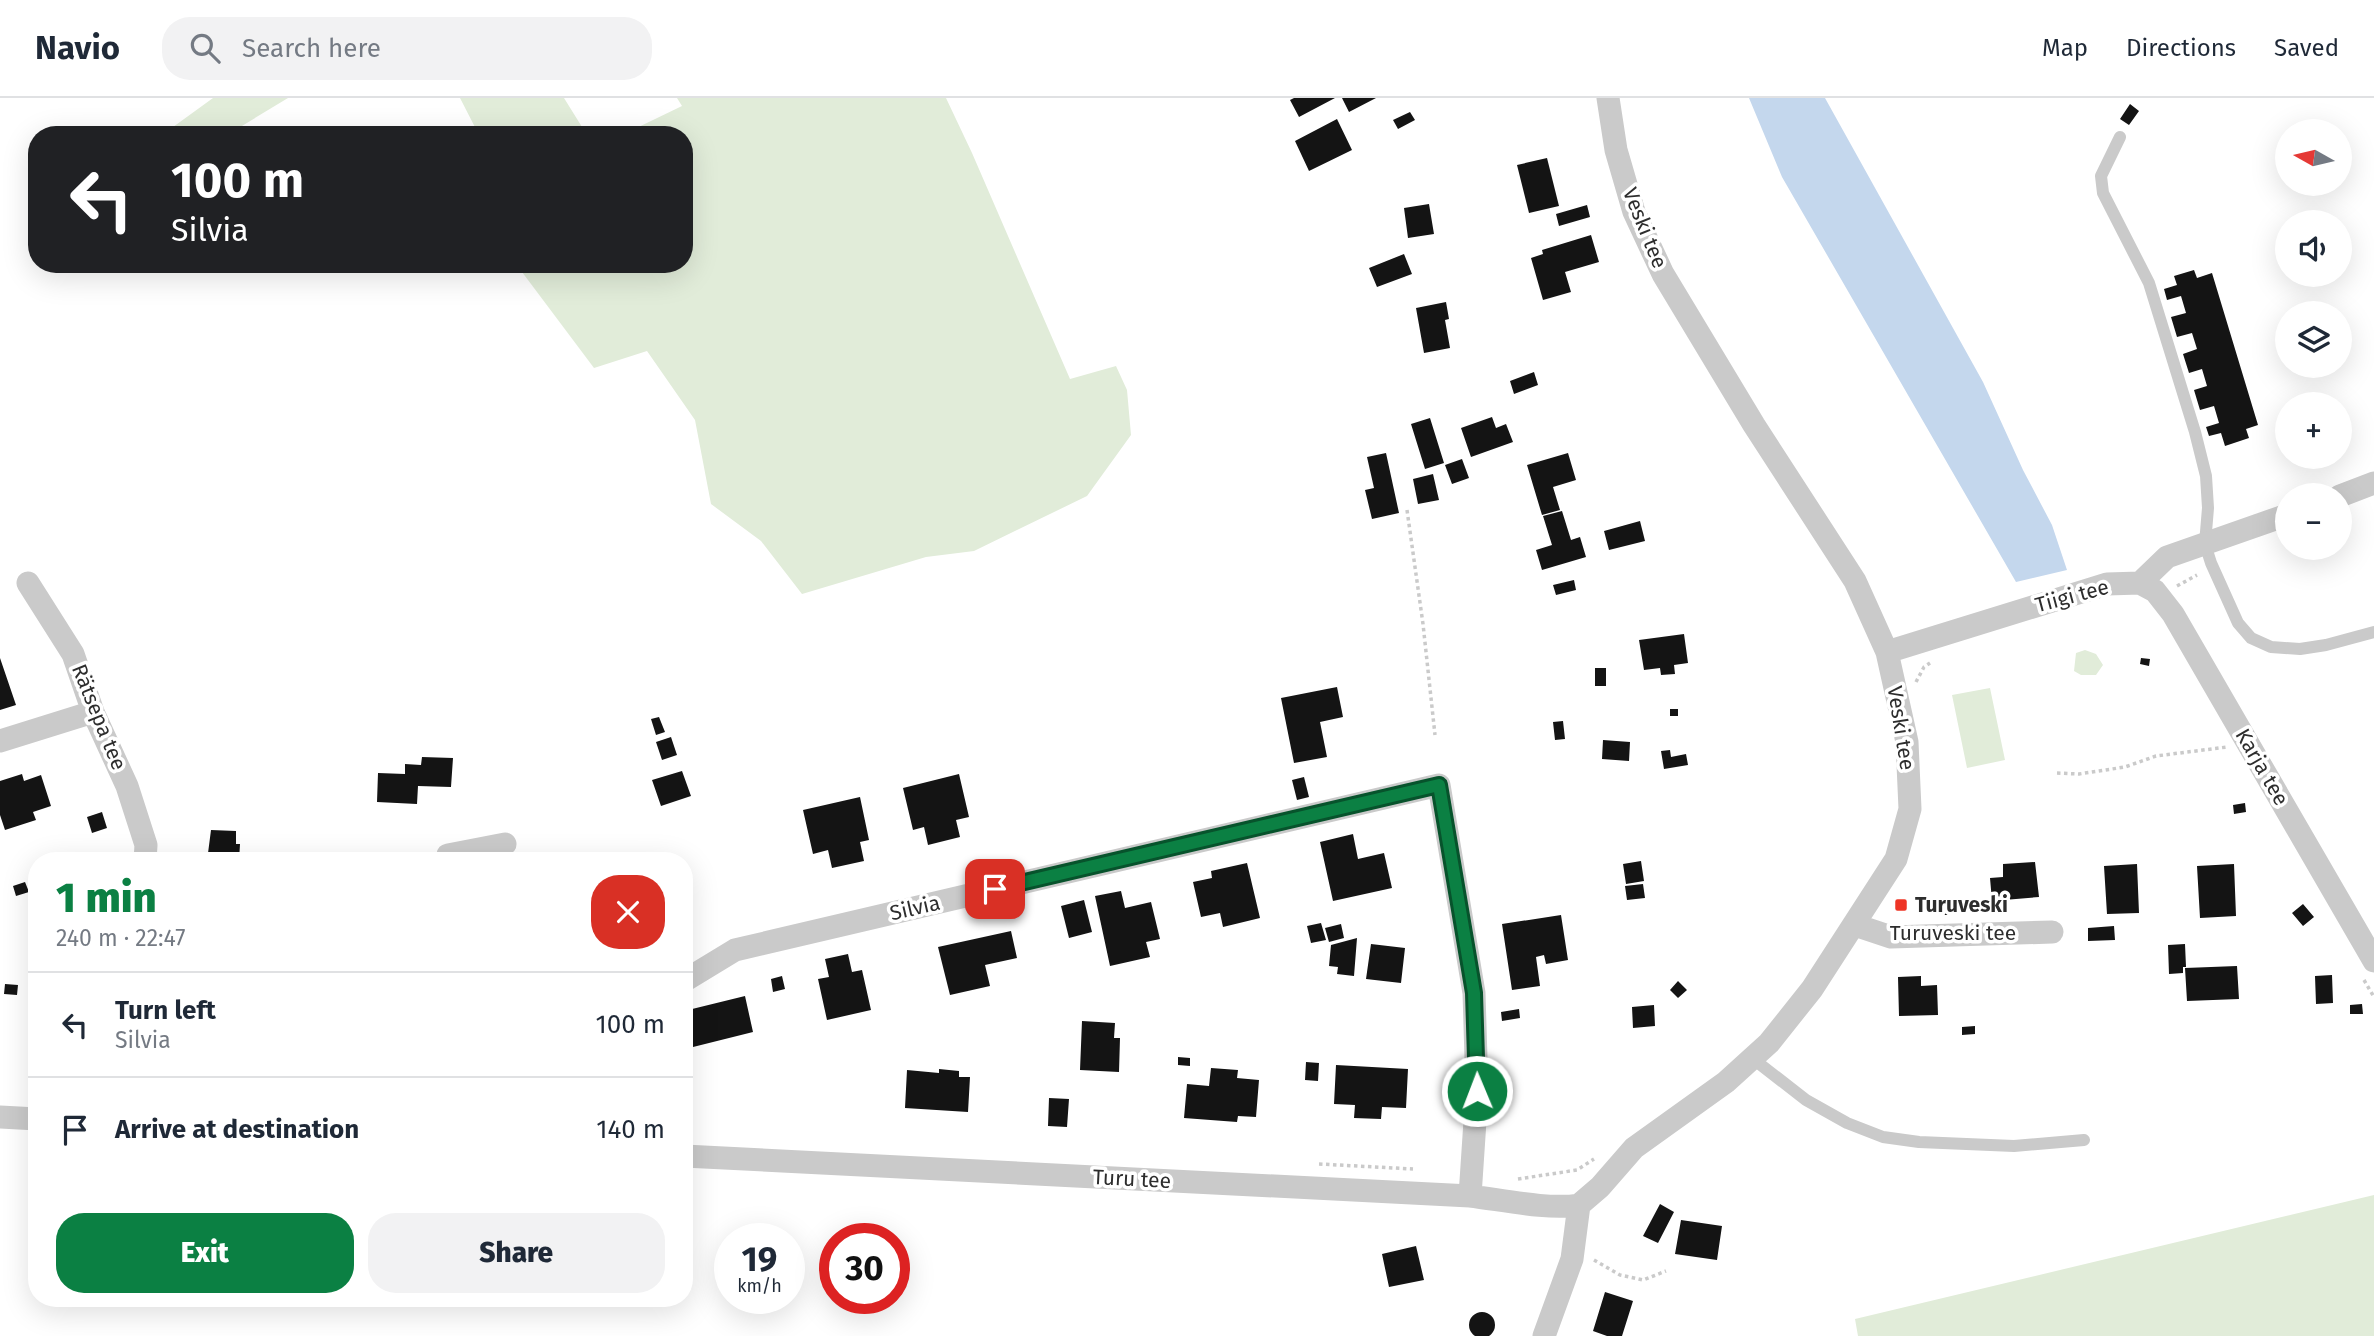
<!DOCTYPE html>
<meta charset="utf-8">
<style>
:root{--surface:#fff;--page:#f2f2f3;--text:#1f2937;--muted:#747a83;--line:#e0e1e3;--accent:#0b8043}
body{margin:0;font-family:"Fira Sans",sans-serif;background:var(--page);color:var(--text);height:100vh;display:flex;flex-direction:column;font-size:26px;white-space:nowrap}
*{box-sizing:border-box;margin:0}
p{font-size:23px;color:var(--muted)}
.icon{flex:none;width:38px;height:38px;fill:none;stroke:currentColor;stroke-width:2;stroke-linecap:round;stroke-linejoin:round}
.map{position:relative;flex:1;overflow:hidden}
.sheet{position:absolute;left:28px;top:754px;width:665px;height:455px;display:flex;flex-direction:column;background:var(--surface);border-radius:28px;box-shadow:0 7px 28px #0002}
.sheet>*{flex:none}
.guide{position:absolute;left:28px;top:28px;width:665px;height:147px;border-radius:28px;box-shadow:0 7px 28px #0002;background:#202124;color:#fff;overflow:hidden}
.needle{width:46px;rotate:278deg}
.controls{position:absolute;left:2275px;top:21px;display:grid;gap:14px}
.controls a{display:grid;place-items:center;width:77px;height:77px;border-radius:50%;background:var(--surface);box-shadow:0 7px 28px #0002;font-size:35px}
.speed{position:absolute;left:714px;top:1125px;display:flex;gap:14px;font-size:35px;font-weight:700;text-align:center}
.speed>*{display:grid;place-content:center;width:91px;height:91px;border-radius:50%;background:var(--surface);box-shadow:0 7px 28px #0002;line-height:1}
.speed small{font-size:18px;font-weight:400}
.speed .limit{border:10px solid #d22;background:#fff;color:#111}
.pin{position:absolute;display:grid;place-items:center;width:60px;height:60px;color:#fff;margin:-30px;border-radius:14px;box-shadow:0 4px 10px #0006}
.me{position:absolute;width:77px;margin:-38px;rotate:359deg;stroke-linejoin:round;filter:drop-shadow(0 0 5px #0008)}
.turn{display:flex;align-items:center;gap:24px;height:147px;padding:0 28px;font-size:32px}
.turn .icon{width:91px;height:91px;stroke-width:2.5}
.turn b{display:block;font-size:49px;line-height:60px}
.round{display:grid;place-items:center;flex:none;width:74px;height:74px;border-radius:28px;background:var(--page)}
.head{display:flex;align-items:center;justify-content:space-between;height:119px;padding:0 28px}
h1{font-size:42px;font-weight:800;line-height:52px;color:var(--accent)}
.action{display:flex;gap:14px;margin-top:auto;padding:14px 28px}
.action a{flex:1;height:80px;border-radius:28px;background:var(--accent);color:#fff;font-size:28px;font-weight:800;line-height:80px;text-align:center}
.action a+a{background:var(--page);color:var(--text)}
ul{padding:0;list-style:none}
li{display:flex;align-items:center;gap:21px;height:105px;padding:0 28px;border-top:2px solid var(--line)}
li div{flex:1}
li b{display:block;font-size:26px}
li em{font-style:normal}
header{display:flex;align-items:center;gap:42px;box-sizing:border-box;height:98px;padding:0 35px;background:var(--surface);border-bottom:2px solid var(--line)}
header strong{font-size:33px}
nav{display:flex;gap:38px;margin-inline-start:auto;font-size:24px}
.search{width:490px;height:63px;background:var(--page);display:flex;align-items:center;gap:18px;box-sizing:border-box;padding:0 24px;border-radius:28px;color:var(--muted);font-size:26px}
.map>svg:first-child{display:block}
.green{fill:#e1ecd9}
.water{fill:#c4d7ed}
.building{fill:#141414}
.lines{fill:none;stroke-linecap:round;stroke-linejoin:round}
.path{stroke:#cacaca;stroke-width:3.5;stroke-dasharray:3.5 3.5;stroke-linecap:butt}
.service{stroke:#cacaca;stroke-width:12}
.minor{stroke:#cacaca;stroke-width:23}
.route-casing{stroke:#07532c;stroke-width:18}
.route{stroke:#0b8043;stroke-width:12}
.poi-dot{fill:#ee3425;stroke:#fff;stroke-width:2.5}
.labels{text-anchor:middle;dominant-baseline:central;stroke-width:7;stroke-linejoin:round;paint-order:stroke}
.street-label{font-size:21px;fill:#2d2d2d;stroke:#fff}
.poi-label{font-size:21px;font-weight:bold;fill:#2d2d2d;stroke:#fff;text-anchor:start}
</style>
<header>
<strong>Navio</strong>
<div class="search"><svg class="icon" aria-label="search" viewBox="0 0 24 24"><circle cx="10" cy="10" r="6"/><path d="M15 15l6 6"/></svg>Search here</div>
<nav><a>Map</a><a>Directions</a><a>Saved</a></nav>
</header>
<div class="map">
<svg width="2374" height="1238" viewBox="0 0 2374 1238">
<rect width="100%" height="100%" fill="#fff"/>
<path class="green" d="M 213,0 L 288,0 L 227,37 L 162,37 Z
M 460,0 L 564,0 L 587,37 L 479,37 Z
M 677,0 L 946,0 L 972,55 L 1070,281 L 1116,268 L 1127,292 L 1131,337 L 1087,398 L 974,453 L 926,459 L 802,496 L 761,443 L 711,406 L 695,322 L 647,253 L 594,270 L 516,166 L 684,166 L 684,37 L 622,37 L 682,8 Z
M 2085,552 L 2096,556 L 2103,567 L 2096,577 L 2081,577 L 2074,573 L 2076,555 Z
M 1990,590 L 2005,662 L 1967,670 L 1952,597 Z
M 2374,1097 L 2374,1238 L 1858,1238 L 1855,1221 Z"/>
<path class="water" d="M 1825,0 L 1983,284 L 2023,372 L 2052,427 L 2067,472 L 2016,484 L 1782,79 L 1749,0 Z"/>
<path class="building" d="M 1294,0 L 1335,0 L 1299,19 L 1290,2 Z
M 1342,0 L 1376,0 L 1349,14 Z
M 2130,6 L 2139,13 L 2129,27 L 2120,21 Z
M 1410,14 L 1415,22 L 1398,31 L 1393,22 Z
M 1337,21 L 1352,52 L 1309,73 L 1295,43 Z
M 1547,60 L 1559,108 L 1529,115 L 1517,67 Z
M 1429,106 L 1434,136 L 1408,140 L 1404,110 Z
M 1587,107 L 1590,119 L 1559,128 L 1556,116 Z
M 1591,137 L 1599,164 L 1565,174 L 1571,194 L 1543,202 L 1531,160 L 1543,156 L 1542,152 Z
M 1404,156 L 1412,176 L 1377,189 L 1369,170 Z
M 2194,172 L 2197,180 L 2212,175 L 2258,327 L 2246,331 L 2249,340 L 2225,348 L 2221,335 L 2209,338 L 2206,329 L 2219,325 L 2214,308 L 2200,312 L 2194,292 L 2207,288 L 2202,271 L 2189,275 L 2183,256 L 2197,251 L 2192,235 L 2177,239 L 2171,219 L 2186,215 L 2181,198 L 2167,202 L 2164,191 L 2177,187 L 2174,178 Z
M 1446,204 L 1449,221 L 1445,222 L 1450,250 L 1424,255 L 1416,210 Z
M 1534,274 L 1538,287 L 1514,296 L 1510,283 Z
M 1492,319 L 1496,330 L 1506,326 L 1513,344 L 1471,359 L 1461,330 Z
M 1430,320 L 1444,365 L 1425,371 L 1411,326 Z
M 1386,355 L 1399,415 L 1372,421 L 1365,392 L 1374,390 L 1367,359 Z
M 1568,355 L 1576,382 L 1553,389 L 1560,412 L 1542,417 L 1527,367 Z
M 1462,361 L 1469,380 L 1452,386 L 1445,367 Z
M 1433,376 L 1439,402 L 1418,406 L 1413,381 Z
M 1562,413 L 1571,442 L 1580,439 L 1586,459 L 1542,472 L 1536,452 L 1552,447 L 1543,418 Z
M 1640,423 L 1645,443 L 1609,452 L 1604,433 Z
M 1574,482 L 1576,492 L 1556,497 L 1553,487 Z
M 1684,536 L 1688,565 L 1674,567 L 1675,576 L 1661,577 L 1660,570 L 1644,572 L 1639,542 Z
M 0,560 L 16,607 L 0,612 Z
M 2141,560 L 2150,561 L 2149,568 L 2140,566 Z
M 1595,570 L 1606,570 L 1606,588 L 1595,588 Z
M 1337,589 L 1343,619 L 1320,624 L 1327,659 L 1294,665 L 1281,600 Z
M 1670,611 L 1678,611 L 1678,618 L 1670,618 Z
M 659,619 L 665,634 L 656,637 L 651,621 Z
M 1563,623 L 1565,641 L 1555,642 L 1553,624 Z
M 671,639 L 677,657 L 662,662 L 656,644 Z
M 1603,642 L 1630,644 L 1629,663 L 1602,661 Z
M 1670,652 L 1671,659 L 1686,656 L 1688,667 L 1664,671 L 1661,653 Z
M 422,659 L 453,660 L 451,689 L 418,688 L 417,706 L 377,704 L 378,675 L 405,676 L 405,666 L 421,667 Z
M 682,673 L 691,698 L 661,708 L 652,682 Z
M 22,676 L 24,683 L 41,677 L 51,708 L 33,714 L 36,722 L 5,732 L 0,717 L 0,683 Z
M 959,676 L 969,719 L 956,722 L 960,739 L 928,747 L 924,729 L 913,732 L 903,690 Z
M 1304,679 L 1309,699 L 1297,702 L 1292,682 Z
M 860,699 L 869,742 L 860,744 L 864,763 L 832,770 L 828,752 L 813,756 L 803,712 Z
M 2245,705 L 2246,714 L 2234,716 L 2233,707 Z
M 102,714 L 107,730 L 92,735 L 87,719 Z
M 211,732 L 236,733 L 236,746 L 240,746 L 239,763 L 207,763 Z
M 1353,736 L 1358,761 L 1384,755 L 1392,790 L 1333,803 L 1320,744 Z
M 353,755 L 407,759 L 407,763 L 352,763 Z
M 1641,763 L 1644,783 L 1626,786 L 1623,766 Z
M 2035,764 L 2039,799 L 1992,803 L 1990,780 L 2003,779 L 2003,766 Z
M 1247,765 L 1260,820 L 1223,829 L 1220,815 L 1201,819 L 1193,784 L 1212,780 L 1211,773 Z
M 2137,766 L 2139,815 L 2107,816 L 2104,768 Z
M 2234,766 L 2236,818 L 2200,820 L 2197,768 Z
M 25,784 L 29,794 L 16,798 L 13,788 Z
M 1643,786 L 1645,800 L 1627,802 L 1625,788 Z
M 1121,793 L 1125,810 L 1151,804 L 1160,841 L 1146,844 L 1150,859 L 1110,868 L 1095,798 Z
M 1084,802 L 1092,834 L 1069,840 L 1061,808 Z
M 2303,806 L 2314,819 L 2303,828 L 2292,815 Z
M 1936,808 L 1950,808 L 1950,817 L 1936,817 Z
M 1561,817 L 1568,862 L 1546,866 L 1544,857 L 1536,859 L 1540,888 L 1512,892 L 1502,826 Z
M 1321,825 L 1326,842 L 1311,845 L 1307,828 Z
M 1341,826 L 1344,840 L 1329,844 L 1325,830 Z
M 2114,828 L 2115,842 L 2088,843 L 2088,830 Z
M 1011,833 L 1017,860 L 985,867 L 990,888 L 950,897 L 938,849 Z
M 1357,840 L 1354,878 L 1337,876 L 1338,869 L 1329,868 L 1331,847 Z
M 1371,846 L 1405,850 L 1401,885 L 1366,881 Z
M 2185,846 L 2186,869 L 2183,869 L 2183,875 L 2169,876 L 2168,847 Z
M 848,856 L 852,874 L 862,872 L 871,912 L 827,922 L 818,881 L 829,879 L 825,861 Z
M 2237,868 L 2239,901 L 2187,903 L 2185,870 Z
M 2332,877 L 2333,905 L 2316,906 L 2315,878 Z
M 782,878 L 785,891 L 773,894 L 771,881 Z
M 1921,878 L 1921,888 L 1937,887 L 1938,917 L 1899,918 L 1898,879 Z
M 1678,883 L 1687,892 L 1678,900 L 1670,892 Z
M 5,886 L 18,887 L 17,897 L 4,896 Z
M 745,898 L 753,934 L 693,949 L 684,913 Z
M 2362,906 L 2363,916 L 2350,916 L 2350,907 Z
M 1654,907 L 1655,928 L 1633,930 L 1632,909 Z
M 1519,911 L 1520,920 L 1502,923 L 1501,914 Z
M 1082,923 L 1115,925 L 1114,940 L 1120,940 L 1119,974 L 1080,972 Z
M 1975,928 L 1975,936 L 1962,937 L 1962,929 Z
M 1178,959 L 1190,960 L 1190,968 L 1178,967 Z
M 1306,964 L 1319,965 L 1318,983 L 1305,982 Z
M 1336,967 L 1408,971 L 1406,1010 L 1382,1009 L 1381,1021 L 1354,1020 L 1355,1007 L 1334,1006 Z
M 1211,970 L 1238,972 L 1237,980 L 1259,982 L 1256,1019 L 1238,1018 L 1237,1024 L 1184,1020 L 1187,986 L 1209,988 Z
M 939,971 L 959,973 L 959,979 L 970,979 L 968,1014 L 905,1010 L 907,972 L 939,975 Z
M 1049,1000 L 1069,1001 L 1067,1029 L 1048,1028 Z
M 1660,1106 L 1674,1114 L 1658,1145 L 1643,1138 Z
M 1681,1122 L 1722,1128 L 1717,1162 L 1675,1156 Z
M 1416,1148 L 1424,1182 L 1389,1189 L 1382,1156 Z
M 1605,1194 L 1633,1203 L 1622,1238 L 1607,1238 L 1593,1233 Z
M1469 1227a13 13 0 1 1 26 0a13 13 0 1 1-26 0Z"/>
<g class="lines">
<path class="path" d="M 1407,412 L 1423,526 L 1435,637
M 2177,488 L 2197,477
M 1916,584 L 1924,569 L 1930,565
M 2057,675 L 2079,676 L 2125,669 L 2156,658 L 2227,649
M 2364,882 L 2374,899
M 1319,1066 L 1413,1071
M 1518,1081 L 1577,1072 L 1594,1061
M 1594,1162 L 1620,1177 L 1643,1182 L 1666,1173"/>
<path class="service" d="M 2120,39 L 2101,78 L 2103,95 L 2149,185 L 2195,334 L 2206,378 L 2208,410 L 2205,446 L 2211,465 L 2238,525 L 2251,540 L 2271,549 L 2300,551 L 2326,547 L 2374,534
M 1752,960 L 1806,1002 L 1847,1025 L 1883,1039 L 1919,1044 L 2014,1048 L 2084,1042"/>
<path class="minor" d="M 2340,398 L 2374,385
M 28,485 L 73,556 L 93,614 L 127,688 L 146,747 L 145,763
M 2140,485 L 2155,493 L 2173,516 L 2374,863
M 1887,554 L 2107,486 L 2140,485 L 2167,459 L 2287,417
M 0,643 L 93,614
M 447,763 L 448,757 L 505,746
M 1855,827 L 1891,839 L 2052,834
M 684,883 L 735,852 L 1439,687 L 1474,895 L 1477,993 L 1470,1098
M 0,1019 L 37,1021
M 684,1058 L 1470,1098 C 1503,1102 1548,1112 1579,1107
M 1544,1238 L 1572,1161 L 1579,1107 L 1600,1089 L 1634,1050 L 1726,984 L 1769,945 L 1812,891 L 1896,761 L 1910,711 L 1907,644 L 1887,554 L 1855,483 L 1754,327 L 1663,176 L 1634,114 L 1616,52 L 1608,0"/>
</g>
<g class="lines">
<defs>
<path id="route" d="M 995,791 L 1439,687 L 1474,895 L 1477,993"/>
</defs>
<use href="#route" class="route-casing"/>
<use href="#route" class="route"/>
</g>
<rect class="poi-dot" x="1894" y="800" width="14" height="14" rx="3.5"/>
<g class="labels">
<g class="street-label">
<text transform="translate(1645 130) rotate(68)">Veski tee</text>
<text transform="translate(2072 498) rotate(-15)">Tiigi tee</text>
<text transform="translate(99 619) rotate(68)">Rätsepa tee</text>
<text transform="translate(1901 630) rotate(81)">Veski tee</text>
<text transform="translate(2262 669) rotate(60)">Karja tee</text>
<text transform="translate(915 810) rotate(-13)">Silvia</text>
<text x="1953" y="835">Turuveski tee</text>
<text transform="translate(1132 1081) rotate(3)">Turu tee</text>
</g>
<g class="poi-label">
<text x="1915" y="807">Turuveski</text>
</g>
</g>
</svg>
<div class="controls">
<a><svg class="needle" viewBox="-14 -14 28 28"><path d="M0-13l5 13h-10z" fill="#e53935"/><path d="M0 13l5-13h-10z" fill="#747a83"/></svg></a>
<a><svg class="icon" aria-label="sound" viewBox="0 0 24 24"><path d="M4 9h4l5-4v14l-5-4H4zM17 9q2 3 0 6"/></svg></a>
<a><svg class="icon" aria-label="layers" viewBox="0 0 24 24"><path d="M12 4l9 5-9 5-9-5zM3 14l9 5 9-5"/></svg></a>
<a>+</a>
<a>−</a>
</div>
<div class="speed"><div>19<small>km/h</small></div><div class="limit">30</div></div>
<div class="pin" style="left:995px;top:791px;background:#d93025"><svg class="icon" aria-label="arrive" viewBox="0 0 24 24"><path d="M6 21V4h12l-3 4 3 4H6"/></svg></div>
<svg class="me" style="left:1477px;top:993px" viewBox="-20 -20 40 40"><circle r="17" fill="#0b8043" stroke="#fff" stroke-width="3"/><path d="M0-11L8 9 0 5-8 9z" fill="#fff"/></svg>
<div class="guide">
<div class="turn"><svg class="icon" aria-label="left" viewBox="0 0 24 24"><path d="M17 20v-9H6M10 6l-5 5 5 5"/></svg><div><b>100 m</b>Silvia</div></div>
</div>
<section class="sheet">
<div class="head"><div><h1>1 min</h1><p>240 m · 22:47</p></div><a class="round" style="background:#d93025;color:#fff"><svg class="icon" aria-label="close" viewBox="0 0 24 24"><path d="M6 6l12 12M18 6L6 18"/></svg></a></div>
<ul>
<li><svg class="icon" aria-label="left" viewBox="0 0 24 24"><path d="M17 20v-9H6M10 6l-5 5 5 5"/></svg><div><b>Turn left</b><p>Silvia</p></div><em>100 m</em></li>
<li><svg class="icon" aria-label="arrive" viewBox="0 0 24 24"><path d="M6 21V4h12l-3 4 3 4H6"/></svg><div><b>Arrive at destination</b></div><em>140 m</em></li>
</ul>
<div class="action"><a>Exit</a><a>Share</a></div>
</section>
</div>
